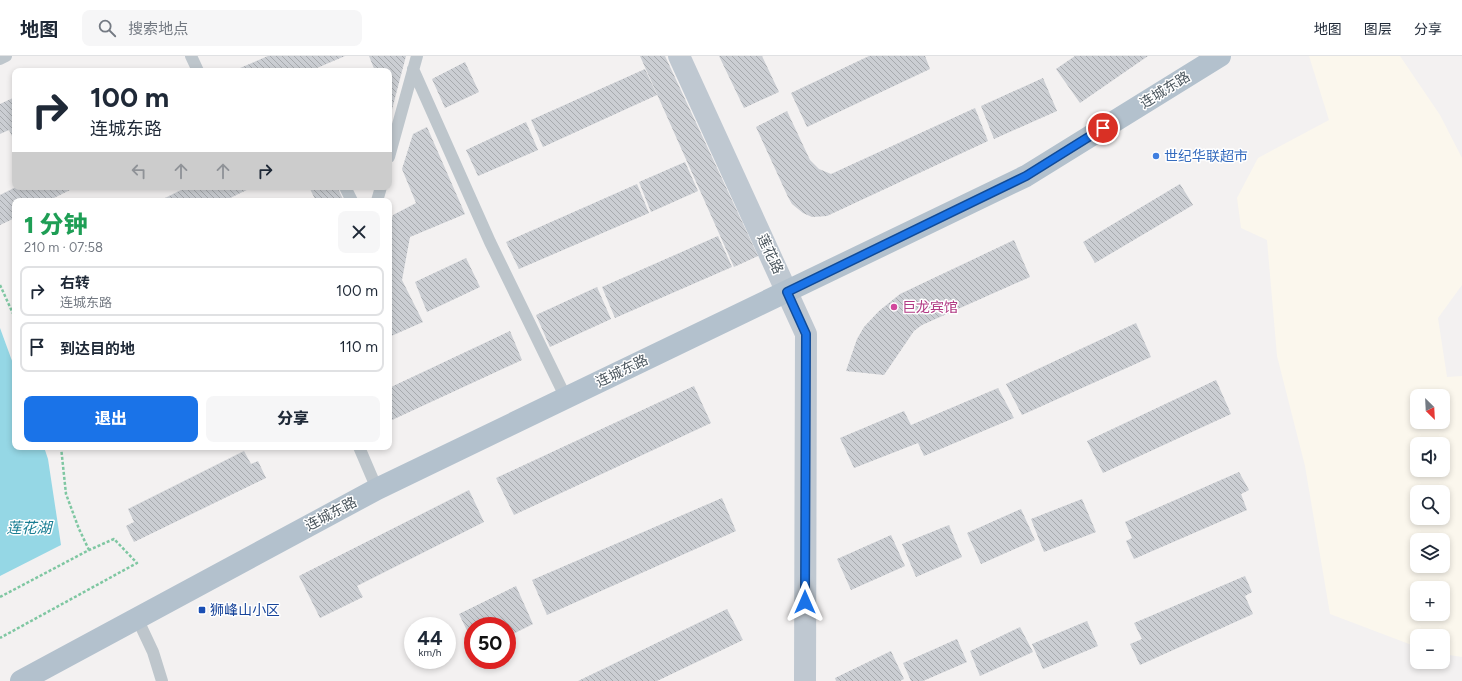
<!DOCTYPE html>
<html lang="zh">
<meta charset="utf-8">
<style>
:root{--surface:#fff;--page:#f6f6f7;--text:#1f2937;--muted:#747a83;--line:#e0e1e3;--accent:#1a73e8}
body{margin:0;font-family:Figtree,"Noto Sans SC",sans-serif;background:var(--page);color:var(--text);height:100vh;display:flex;flex-direction:column;font-size:15px;white-space:nowrap}
*{box-sizing:border-box;margin:0}
p{font-size:13px;color:var(--muted)}
.icon{flex:none;width:22px;height:22px;fill:none;stroke:currentColor;stroke-width:2;stroke-linecap:round;stroke-linejoin:round}
.map{position:relative;flex:1;overflow:hidden}
.drawer{position:absolute;left:12px;top:142px;width:380px;height:252px;display:flex;flex-direction:column;background:var(--surface);border-radius:8px;box-shadow:0 2px 6px #0003}
.drawer>*{flex:none}
.banner{position:absolute;left:12px;top:12px;width:380px;height:122px;border-radius:8px;box-shadow:0 2px 6px #0003;background:#fff;color:var(--text);overflow:hidden}
.needle{width:26px;rotate:156deg}
.tools{position:absolute;left:1410px;top:333px;display:grid;gap:8px}
.tools a{display:grid;place-items:center;width:40px;height:40px;border-radius:8px;background:var(--surface);box-shadow:0 2px 6px #0003;font-size:20px}
.speed{position:absolute;left:404px;top:561px;display:flex;gap:8px;font-size:20px;font-weight:700;text-align:center}
.speed>*{display:grid;place-content:center;width:52px;height:52px;border-radius:50%;background:var(--surface);box-shadow:0 2px 6px #0003;line-height:1}
.speed small{font-size:10px;font-weight:400}
.speed .limit{border:6px solid #d22;background:#fff;color:#111}
.pin{position:absolute;display:grid;place-items:center;width:34px;height:34px;color:#fff;margin:-17px;border:2px solid #fff;border-radius:50%;box-shadow:0 1px 4px #0007}
.me{position:absolute;width:44px;margin:-22px;rotate:0deg;stroke-linejoin:round;filter:drop-shadow(0 0 3px #0008)}
.turn{display:flex;align-items:center;gap:14px;height:84px;padding:0 12px;font-size:18px}
.turn .icon{width:52px;height:52px;stroke-width:2.5}
.turn b{display:block;font-size:28px;line-height:34px}
.lanes{display:flex;align-items:center;height:38px;padding:0 12px;background:#0003;justify-content:center;gap:20px;direction:ltr}
.lanes .off{opacity:.35}
.round{display:grid;place-items:center;flex:none;width:42px;height:42px;border-radius:8px;background:var(--page)}
.headline{display:flex;align-items:center;justify-content:space-between;height:68px;padding:0 12px}
h1{font-size:24px;font-weight:800;line-height:30px;color:#1e9e55}
.primary-button{display:flex;gap:8px;margin-top:auto;padding:8px 12px}
.primary-button a{flex:1;height:46px;border-radius:8px;background:var(--accent);color:#fff;font-size:16px;font-weight:800;line-height:46px;text-align:center}
.primary-button a+a{background:var(--page);color:var(--text)}
ul{padding:0;list-style:none}
li{display:flex;align-items:center;gap:12px;height:50px;margin:0 8px 6px;padding:0 4px;border:2px solid var(--line);border-radius:8px}
li div{flex:1}
li b{display:block;font-size:15px}
li em{font-style:normal}
header{display:flex;align-items:center;gap:24px;box-sizing:border-box;height:56px;padding:0 20px;background:var(--surface);border-bottom:1px solid var(--line)}
header strong{font-size:19px}
nav{display:flex;gap:22px;margin-inline-start:auto;font-size:14px}
.search{width:280px;height:36px;background:var(--page);display:flex;align-items:center;gap:10px;box-sizing:border-box;padding:0 14px;border-radius:8px;color:var(--muted);font-size:15px}
.map>svg:first-child{display:block}
.commercial{fill:#fbf7ed;fill-rule:evenodd}
.water{fill:#95d7e5}
.building{fill:url(#building-back-hatch)}
.lines{fill:none;stroke-linecap:round;stroke-linejoin:round}
.path{stroke:#7fc7a2;stroke-width:2.5;stroke-dasharray:3 2;stroke-linecap:butt}
.service{stroke:#bec6cc;stroke-width:12}
.secondary{stroke:#bfc8d1;stroke-width:22}
.primary{stroke:#b3c1cd;stroke-width:22}
.route-casing{stroke:#114b97;stroke-width:10}
.route{stroke:#1a73e8;stroke-width:7}
.shop-dot{fill:#3f7fe0;stroke:#fff;stroke-width:1.5}
.hotel-dot{fill:#d1479c;stroke:#fff;stroke-width:1.5}
.transit-dot{fill:#1a4fb4;stroke:#fff;stroke-width:1.5}
.labels{text-anchor:middle;dominant-baseline:central;stroke-width:3;stroke-linejoin:round;paint-order:stroke}
.street-label{font-size:14px;fill:#4a555d;stroke:#fff}
.shop-label{font-size:14px;fill:#366cbe;stroke:#fff;text-anchor:start}
.hotel-label{font-size:14px;fill:#b23c85;stroke:#fff;text-anchor:start}
.transit-label{font-size:14px;fill:#164399;stroke:#fff;text-anchor:start}
.water-label{font-size:15px;font-style:italic;fill:#187d93;stroke:#fff}
</style>
<header>
<strong>地图</strong>
<div class="search"><svg class="icon" aria-label="search" viewBox="0 0 24 24"><circle cx="10" cy="10" r="6"/><path d="M15 15l6 6"/></svg>搜索地点</div>
<nav><a>地图</a><a>图层</a><a>分享</a></nav>
</header>
<div class="map">
<svg width="1462" height="625" viewBox="0 0 1462 625">
<defs>
<pattern id="building-back-hatch" width="6" height="6" patternUnits="userSpaceOnUse"><rect width="6" height="6" fill="#cbced3"/><path d="M-1 5l2 2M0 0l6 6M5-1l2 2" fill="none" stroke="#a7aaae"/></pattern>
</defs>
<rect width="100%" height="100%" fill="#f3f1f1"/>
<path class="commercial" d="M 1309,0 L 1400,0 L 1440,59 L 1462,102 L 1462,229 L 1438,262 L 1447,321 L 1462,320 L 1462,601 L 1443,598 L 1443,580 L 1417,580 L 1417,591 L 1330,558 L 1305,410 L 1277,300 L 1267,184 L 1241,172 L 1237,142 L 1258,102 L 1329,64 ZM 1417,340 L 1443,340 L 1443,366 L 1417,366 ZM 1417,388 L 1443,388 L 1443,414 L 1417,414 ZM 1417,436 L 1443,436 L 1443,462 L 1417,462 ZM 1417,484 L 1443,484 L 1443,510 L 1417,510 ZM 1417,532 L 1443,532 L 1443,558 L 1417,558 Z"/>
<path class="water" d="M 0,272 L 15,313 L 15,391 L 44,391 L 48,403 L 61,489 L 0,520 Z"/>
<path class="building" d="M 268,0 L 345,0 L 310,15 L 233,15 Z
M 369,0 L 406,0 L 390,61 L 389,15 L 375,15 Z
M 640,0 L 665,0 L 758,200 L 734,211 Z
M 719,0 L 762,0 L 779,36 L 744,52 Z
M 869,0 L 925,0 L 930,13 L 807,71 L 791,37 Z
M 1075,0 L 1148,0 L 1080,47 L 1056,13 Z
M 465,6 L 479,36 L 445,52 L 432,23 Z
M 645,13 L 657,39 L 543,91 L 531,64 Z
M 1043,22 L 1057,55 L 994,83 L 981,50 Z
M 15,41 L 15,84 L 14,84 L 9,74 L 0,78 L 0,48 Z
M 975,52 L 988,85 L 827,160 L 812,161 L 803,157 L 792,148 L 788,141 L 756,71 L 787,55 L 810,104 L 819,113 L 831,118 Z
M 526,66 L 538,94 L 478,120 L 466,94 Z
M 427,71 L 465,158 L 410,181 L 402,224 L 423,266 L 389,281 L 389,170 L 393,159 L 416,147 L 402,113 L 413,78 Z
M 685,106 L 698,135 L 651,156 L 639,126 Z
M 637,128 L 649,157 L 519,213 L 506,186 Z
M 1180,128 L 1193,149 L 1095,207 L 1083,186 Z
M 16,131 L 76,131 L 48,145 L 15,145 L 15,162 L 0,169 L 0,139 Z
M 187,131 L 253,131 L 224,145 L 159,145 Z
M 309,131 L 337,131 L 344,145 L 316,145 Z
M 718,180 L 732,211 L 615,262 L 602,231 Z
M 1014,184 L 1030,221 L 922,269 L 914,275 L 884,319 L 846,315 L 857,283 L 864,271 L 879,255 L 900,238 Z
M 466,202 L 480,231 L 427,256 L 415,226 Z
M 597,231 L 611,263 L 550,291 L 536,259 Z
M 1136,267 L 1151,301 L 1022,359 L 1006,328 Z
M 510,275 L 522,304 L 392,364 L 389,356 L 389,332 Z
M 1216,324 L 1231,358 L 1103,417 L 1087,385 Z
M 694,330 L 711,367 L 514,459 L 496,422 Z
M 998,332 L 1014,362 L 924,400 L 918,387 L 854,412 L 840,382 L 904,355 L 911,369 Z
M 244,395 L 251,408 L 258,405 L 266,422 L 134,486 L 126,470 L 134,466 L 128,453 Z
M 1239,416 L 1249,434 L 1241,438 L 1247,454 L 1134,503 L 1126,485 L 1132,482 L 1125,466 Z
M 469,434 L 484,466 L 357,530 L 363,541 L 320,562 L 299,520 Z
M 722,442 L 736,475 L 547,559 L 532,524 Z
M 1082,443 L 1096,476 L 1044,496 L 1031,463 Z
M 1021,453 L 1035,484 L 981,508 L 967,477 Z
M 949,469 L 962,501 L 916,521 L 902,488 Z
M 891,479 L 905,510 L 851,534 L 837,503 Z
M 1245,520 L 1252,536 L 1245,540 L 1253,558 L 1140,609 L 1130,588 L 1142,583 L 1134,567 Z
M 516,530 L 533,568 L 507,581 L 507,570 L 473,570 L 473,587 L 459,558 Z
M 727,553 L 743,584 L 657,625 L 578,625 Z
M 1087,565 L 1098,590 L 1043,613 L 1032,588 Z
M 1020,571 L 1033,596 L 980,620 L 970,595 Z
M 957,583 L 967,606 L 923,625 L 911,625 L 903,607 Z
M 891,595 L 904,623 L 900,625 L 836,625 L 835,622 Z"/>
<g class="lines">
<path class="path" d="M 0,229 L 15,262
M 61,391 L 66,438 L 79,473 L 89,494
M 0,541 L 89,494 L 114,483 L 137,507 L 0,582"/>
<path class="service" d="M 191,0 L 198,15
M 0,3 L 6,0
M 413,13 L 490,186 L 566,342
M 389,101 L 417,0
M 345,131 L 352,145
M 377,145 L 381,131
M 359,391 L 377,433
M 137,562 L 153,596 L 162,625"/>
<path class="secondary" d="M 679,0 L 806,278 L 805,625"/>
<path class="primary" d="M 21,625 L 377,433 L 1026,120 L 1220,0"/>
</g>
<g class="lines">
<defs>
<path id="route" d="M 805,546 L 806,278 L 787,236 L 1026,120 L 1103,72"/>
</defs>
<use href="#route" class="route-casing"/>
<use href="#route" class="route"/>
</g>
<circle class="shop-dot" cx="1156" cy="100" r="4"/>
<circle class="hotel-dot" cx="894" cy="251" r="4"/>
<rect class="transit-dot" x="198" y="550" width="8" height="8" rx="2"/>
<g class="labels">
<g class="street-label">
<text transform="translate(1165 34) rotate(-32)">连城东路</text>
<text transform="translate(770 198) rotate(65)">莲花路</text>
<text transform="translate(622 315) rotate(-26)">连城东路</text>
<text transform="translate(331 458) rotate(-28)">连城东路</text>
</g>
<g class="shop-label">
<text x="1164" y="100">世纪华联超市</text>
</g>
<g class="hotel-label">
<text x="902" y="251">巨龙宾馆</text>
</g>
<g class="transit-label">
<text x="210" y="554">狮峰山小区</text>
</g>
<g class="water-label">
<text x="29" y="472">莲花湖</text>
</g>
</g>
</svg>
<div class="tools">
<a><svg class="needle" viewBox="-14 -14 28 28"><path d="M0-13l5 13h-10z" fill="#e53935"/><path d="M0 13l5-13h-10z" fill="#747a83"/></svg></a>
<a><svg class="icon" aria-label="sound" viewBox="0 0 24 24"><path d="M4 9h4l5-4v14l-5-4H4zM17 9q2 3 0 6"/></svg></a>
<a><svg class="icon" aria-label="search" viewBox="0 0 24 24"><circle cx="10" cy="10" r="6"/><path d="M15 15l6 6"/></svg></a>
<a><svg class="icon" aria-label="layers" viewBox="0 0 24 24"><path d="M12 4l9 5-9 5-9-5zM3 14l9 5 9-5"/></svg></a>
<a>+</a>
<a>−</a>
</div>
<div class="speed"><div>44<small>km/h</small></div><div class="limit">50</div></div>
<div class="pin" style="left:1103px;top:72px;background:#d93025"><svg class="icon" aria-label="arrive" viewBox="0 0 24 24"><path d="M6 21V4h12l-3 4 3 4H6"/></svg></div>
<svg class="me" style="left:805px;top:546px" viewBox="-20 -20 40 40"><path d="M0-17L14 15 0 8-14 15z" fill="#1a73e8" stroke="#fff" stroke-width="4"/></svg>
<div class="banner">
<div class="turn"><svg class="icon" aria-label="right" viewBox="0 0 24 24"><path d="M7 20v-9h11M14 6l5 5-5 5"/></svg><div><b>100 m</b>连城东路</div></div>
<div class="lanes"><svg class="icon off" aria-label="left" viewBox="0 0 24 24"><path d="M17 20v-9H6M10 6l-5 5 5 5"/></svg><svg class="icon off" aria-label="ahead" viewBox="0 0 24 24"><path d="M12 20V5M6 11l6-6 6 6"/></svg><svg class="icon off" aria-label="ahead" viewBox="0 0 24 24"><path d="M12 20V5M6 11l6-6 6 6"/></svg><svg class="icon" aria-label="right" viewBox="0 0 24 24"><path d="M7 20v-9h11M14 6l5 5-5 5"/></svg></div>
</div>
<section class="drawer">
<div class="headline"><div><h1>1 分钟</h1><p>210 m · 07:58</p></div><a class="round"><svg class="icon" aria-label="close" viewBox="0 0 24 24"><path d="M6 6l12 12M18 6L6 18"/></svg></a></div>
<ul>
<li><svg class="icon" aria-label="right" viewBox="0 0 24 24"><path d="M7 20v-9h11M14 6l5 5-5 5"/></svg><div><b>右转</b><p>连城东路</p></div><em>100 m</em></li>
<li><svg class="icon" aria-label="arrive" viewBox="0 0 24 24"><path d="M6 21V4h12l-3 4 3 4H6"/></svg><div><b>到达目的地</b></div><em>110 m</em></li>
</ul>
<div class="primary-button"><a>退出</a><a>分享</a></div>
</section>
</div>
